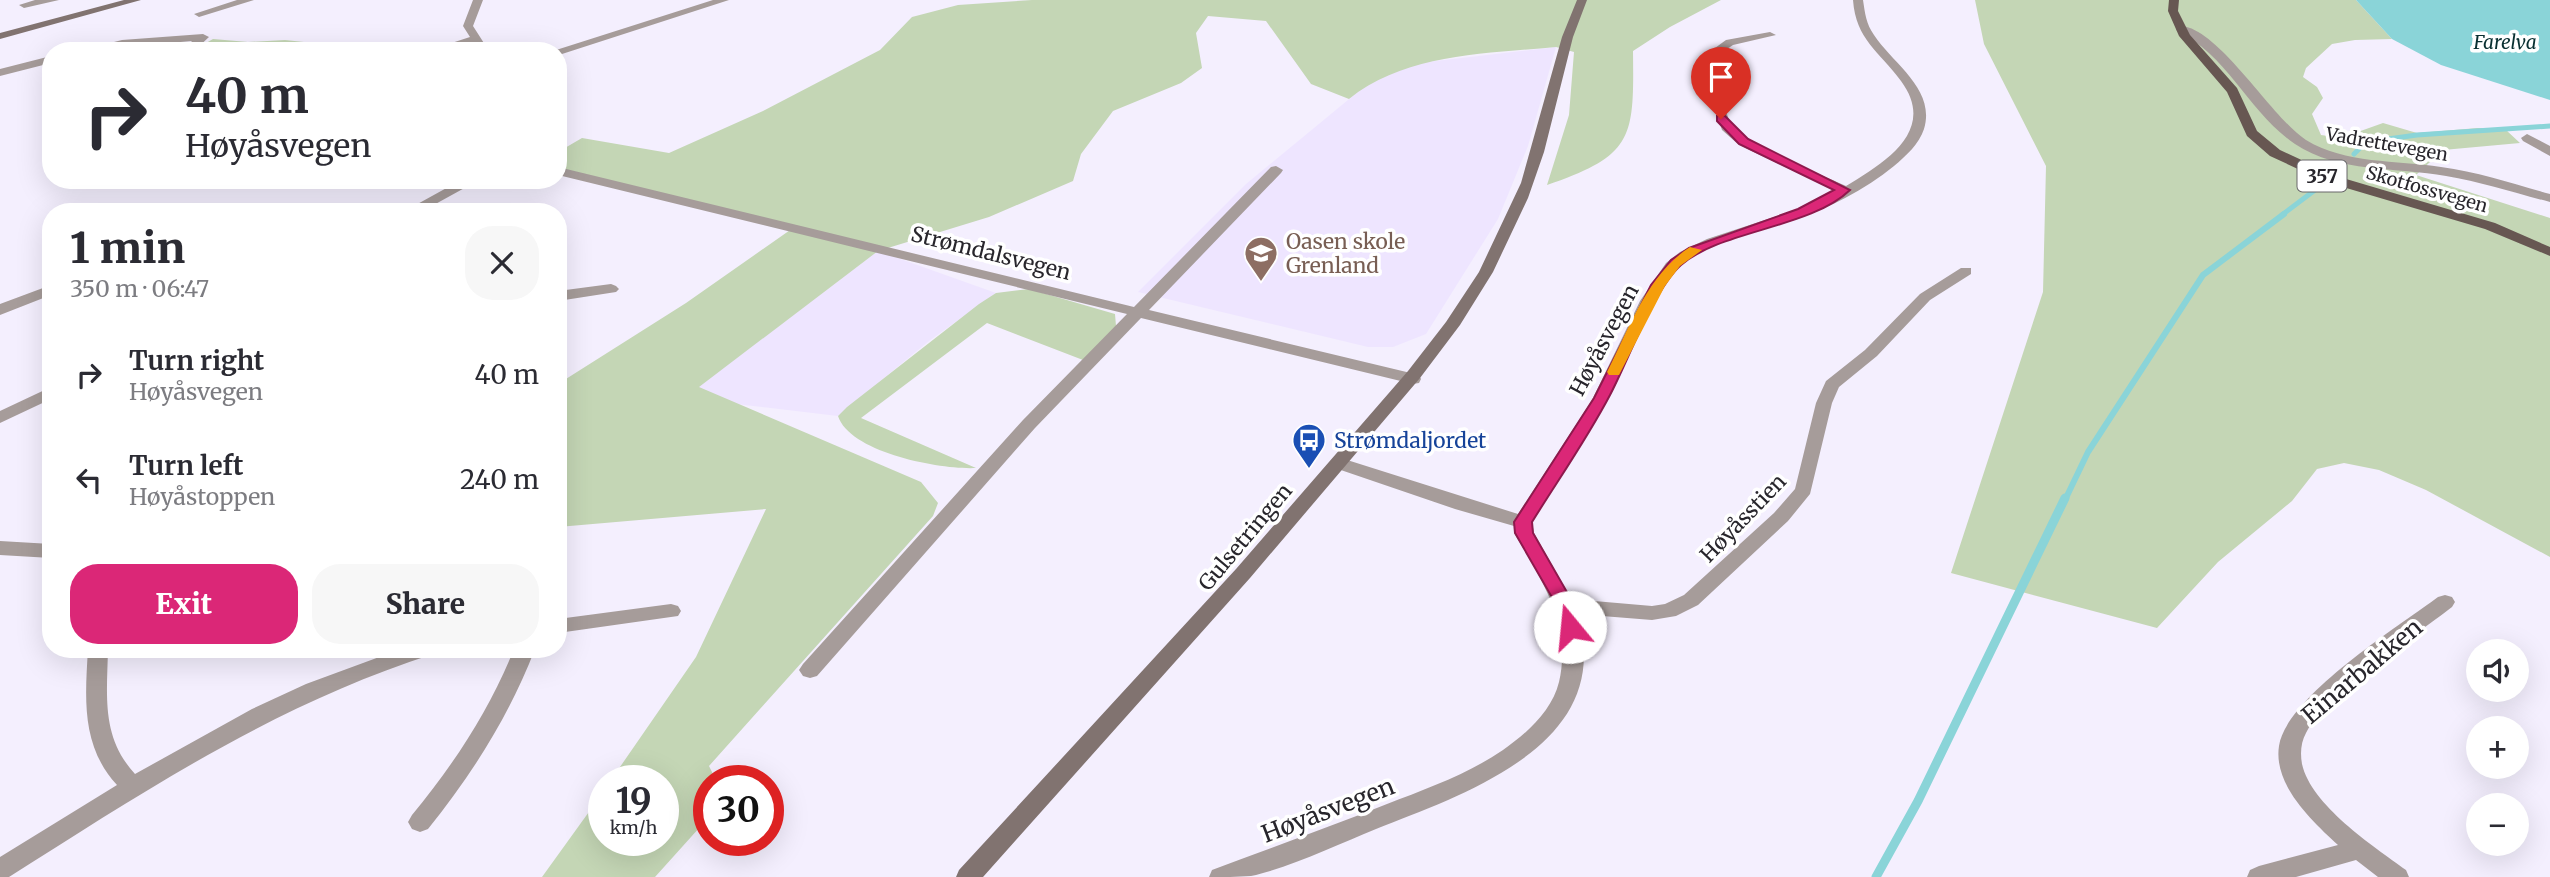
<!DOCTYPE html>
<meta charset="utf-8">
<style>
:root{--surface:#fff;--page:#f7f7f7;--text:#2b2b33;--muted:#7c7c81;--accent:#db2777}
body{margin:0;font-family:Merriweather,serif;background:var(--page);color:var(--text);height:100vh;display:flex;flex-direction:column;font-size:26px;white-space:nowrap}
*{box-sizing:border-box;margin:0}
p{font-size:23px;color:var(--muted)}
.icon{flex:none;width:38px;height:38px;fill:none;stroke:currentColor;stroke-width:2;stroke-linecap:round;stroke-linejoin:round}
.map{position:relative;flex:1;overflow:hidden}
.details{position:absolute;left:42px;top:203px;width:525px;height:455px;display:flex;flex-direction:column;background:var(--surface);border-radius:28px;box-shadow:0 7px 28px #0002}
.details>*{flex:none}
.hud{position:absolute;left:42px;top:42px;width:525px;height:147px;border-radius:28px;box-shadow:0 7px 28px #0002;background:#fff;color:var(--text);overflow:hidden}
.fabs{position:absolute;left:2466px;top:639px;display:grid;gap:14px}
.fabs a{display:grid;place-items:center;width:63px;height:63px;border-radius:50%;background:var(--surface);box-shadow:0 7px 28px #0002;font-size:35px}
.speed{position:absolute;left:588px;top:765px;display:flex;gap:14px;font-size:35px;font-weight:700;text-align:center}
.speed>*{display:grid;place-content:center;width:91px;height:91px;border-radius:50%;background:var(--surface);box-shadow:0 7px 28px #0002;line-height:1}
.speed small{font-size:18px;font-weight:400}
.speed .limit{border:10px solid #d22;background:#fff;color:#111}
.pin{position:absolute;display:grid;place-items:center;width:60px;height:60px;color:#fff;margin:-72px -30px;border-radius:50% 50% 50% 0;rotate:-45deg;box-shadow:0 0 7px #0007}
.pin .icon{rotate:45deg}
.me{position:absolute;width:77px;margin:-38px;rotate:343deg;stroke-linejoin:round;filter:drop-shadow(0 0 5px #0008)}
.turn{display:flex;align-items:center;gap:24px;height:147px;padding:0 28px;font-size:32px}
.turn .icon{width:91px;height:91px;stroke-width:2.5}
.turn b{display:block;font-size:49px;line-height:60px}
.round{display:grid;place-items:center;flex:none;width:74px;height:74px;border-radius:28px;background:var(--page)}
.head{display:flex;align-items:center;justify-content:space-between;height:119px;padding:0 28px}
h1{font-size:42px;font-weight:800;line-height:52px}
.action{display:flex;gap:14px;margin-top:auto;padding:14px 28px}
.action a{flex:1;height:80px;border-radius:28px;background:var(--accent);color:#fff;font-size:28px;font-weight:800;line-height:80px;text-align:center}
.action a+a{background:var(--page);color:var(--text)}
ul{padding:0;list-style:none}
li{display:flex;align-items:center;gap:21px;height:105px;padding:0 28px}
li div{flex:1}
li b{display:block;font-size:26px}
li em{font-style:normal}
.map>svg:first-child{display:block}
.built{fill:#eee5ff}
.green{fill:#c4d6b5}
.water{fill:#8ad4d8}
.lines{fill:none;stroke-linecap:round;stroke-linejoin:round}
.stream-far2{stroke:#8ad4d8;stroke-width:5}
.stream-far1{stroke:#8ad4d8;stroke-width:6}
.stream{stroke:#8ad4d8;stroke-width:9}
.street{fill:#a69c9a;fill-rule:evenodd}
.secondary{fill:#817370;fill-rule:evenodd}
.primary{fill:#675752;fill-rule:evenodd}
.route{fill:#db2777;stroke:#8e194d;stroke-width:2}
.slow{fill:#f59e0b}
.labels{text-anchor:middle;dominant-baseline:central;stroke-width:7;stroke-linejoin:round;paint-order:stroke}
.far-street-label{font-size:18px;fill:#28262c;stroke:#fff}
.far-water-label{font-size:19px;font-style:italic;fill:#0a3032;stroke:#fff}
.shield{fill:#fff;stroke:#68676b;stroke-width:2}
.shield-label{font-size:19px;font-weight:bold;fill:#28262c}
.education-label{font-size:21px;fill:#785e54;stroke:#fff;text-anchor:start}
.street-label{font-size:21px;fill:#28262c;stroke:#fff}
.transit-label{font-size:21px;fill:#164399;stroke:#fff;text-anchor:start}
.near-street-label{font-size:24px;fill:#28262c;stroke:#fff}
</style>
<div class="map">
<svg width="2550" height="877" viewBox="0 0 2550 877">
<rect width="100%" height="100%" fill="#f4effe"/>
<path class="built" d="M 1556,47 L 1528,146 L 1498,219 L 1426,334 L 1393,347 L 1368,347 L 1138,292 L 1246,184 L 1371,81 L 1418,63 Z
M 878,251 L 996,293 L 929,341 L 838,416 L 736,404 L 698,387 Z"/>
<path class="green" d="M 1032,0 L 1770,0 L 1721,0 L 1670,27 L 1633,51 C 1634,138 1634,155 1547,185 L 1569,115 L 1574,52 L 1556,47 C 1485,54 1407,53 1349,99 L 1311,84 L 1266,21 L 1208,16 L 1196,33 L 1202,68 L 1181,83 L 1113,111 L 1081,154 L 1073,181 L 989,217 L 878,251 L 699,387 L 921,482 L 938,503 L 933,516 L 709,766 L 716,780 L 709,780 L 709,817 L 655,877 L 542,877 L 604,791 L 604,840 L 663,840 L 663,780 L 611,780 L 696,657 L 766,509 L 558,527 L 558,384 L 686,303 L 793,228 L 558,171 L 558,152 L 582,138 L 669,153 L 763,111 L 880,50 L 912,17 L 958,5 Z
M 1975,0 L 2356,0 L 2392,39 L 2355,40 L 2332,44 L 2306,68 L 2303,77 L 2317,87 L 2323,98 L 2312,114 L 2321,135 L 2341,138 L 2383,123 L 2417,133 L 2478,128 L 2506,130 L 2520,143 L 2443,150 L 2416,175 L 2550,218 L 2550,557 L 2426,490 L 2379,470 L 2344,463 L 2317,469 L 2292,501 L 2218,562 L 2157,628 L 1951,573 L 2043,292 L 2046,166 L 1984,44 Z
M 213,39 L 248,42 L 285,40 L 351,47 L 337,51 L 192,51 Z
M 1029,289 L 1115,314 L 1116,326 L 1083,360 L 987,323 L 861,418 L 976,468 C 942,470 850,453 838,416 L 847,407 L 979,304 L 996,293 Z"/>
<path class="water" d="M 2356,0 L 2550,0 L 2550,100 L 2441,65 L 2392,39 Z"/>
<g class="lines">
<path class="stream-far2" d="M 2354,154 L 2366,142 L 2417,135 L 2550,126
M 2282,215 L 2323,184"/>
<path class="stream-far1" d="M 2065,500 L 2088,452 L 2203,275 L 2284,214"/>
<path class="stream" d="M 1876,877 L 1918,801 L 2065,498"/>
<path class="street" d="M 35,0 L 59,0 L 24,8 L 19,5 Z
M 237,0 L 254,0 L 199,17 L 194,14 Z
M 473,0 L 483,0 L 473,26 L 489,51 L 478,51 L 473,43 L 445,51 L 427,51 L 470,37 L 463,26 Z
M 713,0 L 729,0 L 562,54 L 558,55 L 558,51 L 553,51 Z
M 1853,0 L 1863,0 C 1865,13 1866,24 1874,35 C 1893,64 1936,89 1924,129 C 1919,144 1906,156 1894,166 C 1865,190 1827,209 1791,221 C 1758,232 1721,238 1692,257 C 1649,284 1633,356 1609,398 C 1588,435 1562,469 1541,506 L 1532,522 L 1534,533 L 1571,599 L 1652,606 L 1665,604 L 1684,595 L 1774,513 L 1795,489 L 1816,403 L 1826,381 L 1865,350 L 1920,294 L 1961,268 L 1971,268 L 1971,274 L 1930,300 L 1877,356 L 1839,387 L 1832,403 L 1810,494 L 1788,521 L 1698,605 L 1676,616 L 1652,620 L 1577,614 C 1618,743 1467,793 1376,829 C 1339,844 1289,868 1251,876 C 1238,877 1222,877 1209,877 L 1212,870 C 1271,848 1329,827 1387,804 C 1426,789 1468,774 1503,750 C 1526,734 1552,711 1559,682 C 1572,626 1542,579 1514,533 L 1514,526 L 1455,509 L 1332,467 L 1329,463 L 1338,457 L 1344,459 L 1518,514 L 1592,400 L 1640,301 L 1666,263 L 1680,252 L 1707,239 L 1795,210 L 1836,191 L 1739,145 L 1722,130 L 1712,100 L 1710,65 L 1715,48 L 1726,40 L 1770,32 L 1776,35 L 1733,45 L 1724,51 C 1721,70 1721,109 1732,125 C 1744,144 1822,175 1846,186 C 1884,163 1938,131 1901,81 C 1879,51 1856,40 1853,0 Z
M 2176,26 C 2215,21 2271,118 2306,140 C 2345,164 2396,160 2441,167 C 2478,172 2514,184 2550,194 L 2550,202 C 2515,193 2481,182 2446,176 C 2397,167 2338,173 2295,144 C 2248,112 2230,57 2176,30 Z
M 203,34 L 209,37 L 194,51 L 182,51 L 192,41 L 78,51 L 122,40 Z
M 51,56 L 51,63 L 0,76 L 0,69 Z
M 2527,134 L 2550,146 L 2550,156 L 2523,141 L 2521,138 Z
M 1276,166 L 1283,170 L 1281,173 L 1149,310 L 1419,375 L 1421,379 L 1419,383 L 1413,384 L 1141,318 L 1035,428 L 817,676 L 810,678 L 803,676 L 799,670 L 803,664 L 1023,420 L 1127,314 L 558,175 L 558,167 L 1134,307 L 1271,167 Z
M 461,180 L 479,180 L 421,212 L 403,212 Z
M 611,284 L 616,286 L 619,289 L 616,292 L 558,301 L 558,291 Z
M 51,285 L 51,295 L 0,315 L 0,304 Z
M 51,387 L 51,399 L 0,423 L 0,411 Z
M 0,541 L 51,544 L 51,558 L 0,555 Z
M 2445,595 L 2452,597 L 2455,602 L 2452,607 C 2411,639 2331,688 2306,733 C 2301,742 2300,753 2302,764 C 2311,805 2373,846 2406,870 L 2409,877 L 2378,877 L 2356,860 L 2296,877 L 2247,877 L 2250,870 L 2259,866 L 2338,845 C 2312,821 2273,785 2279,746 C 2286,697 2399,626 2438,597 Z
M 671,604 L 678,606 L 681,611 L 678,616 L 558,633 L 558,619 Z
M 88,649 L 108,649 C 107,696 101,737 135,774 L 252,709 L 306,684 L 401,649 L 436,649 L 433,654 C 275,705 148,789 9,877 L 0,877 L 0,857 L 117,785 C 81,746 85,699 88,649 Z
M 514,649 L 535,649 C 509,716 473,773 428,829 L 420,832 L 412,829 L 408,822 L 412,815 C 454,764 489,711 514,649 Z"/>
<path class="secondary" d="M 124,0 L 141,0 L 0,39 L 0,33 Z
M 1577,0 L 1587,0 L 1573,37 L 1544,152 L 1528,198 L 1493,272 L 1460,325 L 1420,378 L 1250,578 L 983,877 L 956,877 L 959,870 L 1236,569 L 1408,371 L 1446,322 L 1479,272 L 1521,183 L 1562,37 Z"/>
<path class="primary" d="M 2169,0 L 2179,0 L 2178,11 L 2190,35 L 2237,88 L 2257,131 L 2280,150 L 2336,176 L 2495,223 L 2550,247 L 2550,256 L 2485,229 L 2326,182 L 2270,156 L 2247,136 L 2227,92 L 2179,36 L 2168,11 Z"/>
</g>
<path class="route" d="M 1717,116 L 1725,116 L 1748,139 L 1850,190 C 1811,228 1721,230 1681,265 C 1654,289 1628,361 1610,395 C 1587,439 1558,480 1532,522 L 1533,533 L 1575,606 L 1579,627 L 1570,634 L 1560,627 L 1557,606 L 1515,533 L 1514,522 L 1594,398 L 1651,285 L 1671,260 L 1689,248 L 1798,209 L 1834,190 L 1739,144 L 1717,121 Z"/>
<path class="slow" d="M 1690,247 L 1702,250 L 1680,266 L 1665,286 L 1619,375 L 1609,375 L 1607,372 C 1630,327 1647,275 1690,247 Z"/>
<defs>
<symbol id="school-pin" viewBox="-11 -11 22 30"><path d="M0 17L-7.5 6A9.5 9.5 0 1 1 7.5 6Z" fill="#8d6e63" stroke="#fff"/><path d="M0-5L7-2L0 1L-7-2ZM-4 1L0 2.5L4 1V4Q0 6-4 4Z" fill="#fff"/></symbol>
<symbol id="bus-pin" viewBox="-11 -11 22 30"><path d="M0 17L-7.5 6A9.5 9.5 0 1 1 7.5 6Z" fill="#1a4fb4" stroke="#fff"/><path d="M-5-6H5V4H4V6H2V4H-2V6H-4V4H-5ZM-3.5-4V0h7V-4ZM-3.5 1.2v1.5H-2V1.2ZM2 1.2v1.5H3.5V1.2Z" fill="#fff"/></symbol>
</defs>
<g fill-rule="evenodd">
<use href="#school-pin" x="1242" y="234" width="38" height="52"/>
<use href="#bus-pin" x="1290" y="421" width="38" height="52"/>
</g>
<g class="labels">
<g class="far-street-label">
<text transform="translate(2387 144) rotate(10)">Vadrettevegen</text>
<text transform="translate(2427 189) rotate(16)">Skotfossvegen</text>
</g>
<g class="far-water-label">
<text x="2505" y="42">Farelva</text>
</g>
<rect class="shield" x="2297.5" y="160.5" width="49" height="31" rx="5"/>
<g class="shield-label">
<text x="2322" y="176">357</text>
</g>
<g class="education-label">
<text x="1286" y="241">Oasen skole<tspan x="1286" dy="24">Grenland</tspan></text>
</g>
<g class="street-label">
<text transform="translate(991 253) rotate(14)">Strømdalsvegen</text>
<text transform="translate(1604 340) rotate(-62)">Høyåsvegen</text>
<text transform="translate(1743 518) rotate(-46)">Høyåsstien</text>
<text transform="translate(1245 537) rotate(-50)">Gulsetringen</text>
</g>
<g class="transit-label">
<text x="1334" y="440">Strømdaljordet</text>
</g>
<g class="near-street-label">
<text transform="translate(2362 671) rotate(-40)">Einarbakken</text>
<text transform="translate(1328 810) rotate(-21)">Høyåsvegen</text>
</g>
</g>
</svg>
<div class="fabs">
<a><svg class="icon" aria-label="sound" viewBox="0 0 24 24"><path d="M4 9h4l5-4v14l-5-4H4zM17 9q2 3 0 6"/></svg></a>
<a>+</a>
<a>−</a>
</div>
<div class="speed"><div>19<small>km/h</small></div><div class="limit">30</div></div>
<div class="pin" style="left:1721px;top:119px;background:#d93025"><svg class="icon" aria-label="arrive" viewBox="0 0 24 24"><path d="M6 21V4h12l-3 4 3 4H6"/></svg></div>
<svg class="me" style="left:1570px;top:627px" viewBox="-20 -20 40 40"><circle r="19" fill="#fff"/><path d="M0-13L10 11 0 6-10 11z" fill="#db2777"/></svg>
<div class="hud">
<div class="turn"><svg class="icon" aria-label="right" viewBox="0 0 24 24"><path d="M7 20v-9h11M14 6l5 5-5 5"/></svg><div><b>40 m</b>Høyåsvegen</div></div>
</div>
<section class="details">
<div class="head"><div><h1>1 min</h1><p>350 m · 06:47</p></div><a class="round"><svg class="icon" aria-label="close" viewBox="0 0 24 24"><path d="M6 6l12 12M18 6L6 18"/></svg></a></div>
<ul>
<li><svg class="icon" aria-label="right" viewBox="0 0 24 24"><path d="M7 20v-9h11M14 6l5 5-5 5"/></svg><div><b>Turn right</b><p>Høyåsvegen</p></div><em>40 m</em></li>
<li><svg class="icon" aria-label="left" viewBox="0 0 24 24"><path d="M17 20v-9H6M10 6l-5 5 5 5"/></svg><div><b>Turn left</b><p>Høyåstoppen</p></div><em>240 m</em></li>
</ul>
<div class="action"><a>Exit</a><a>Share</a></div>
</section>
</div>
